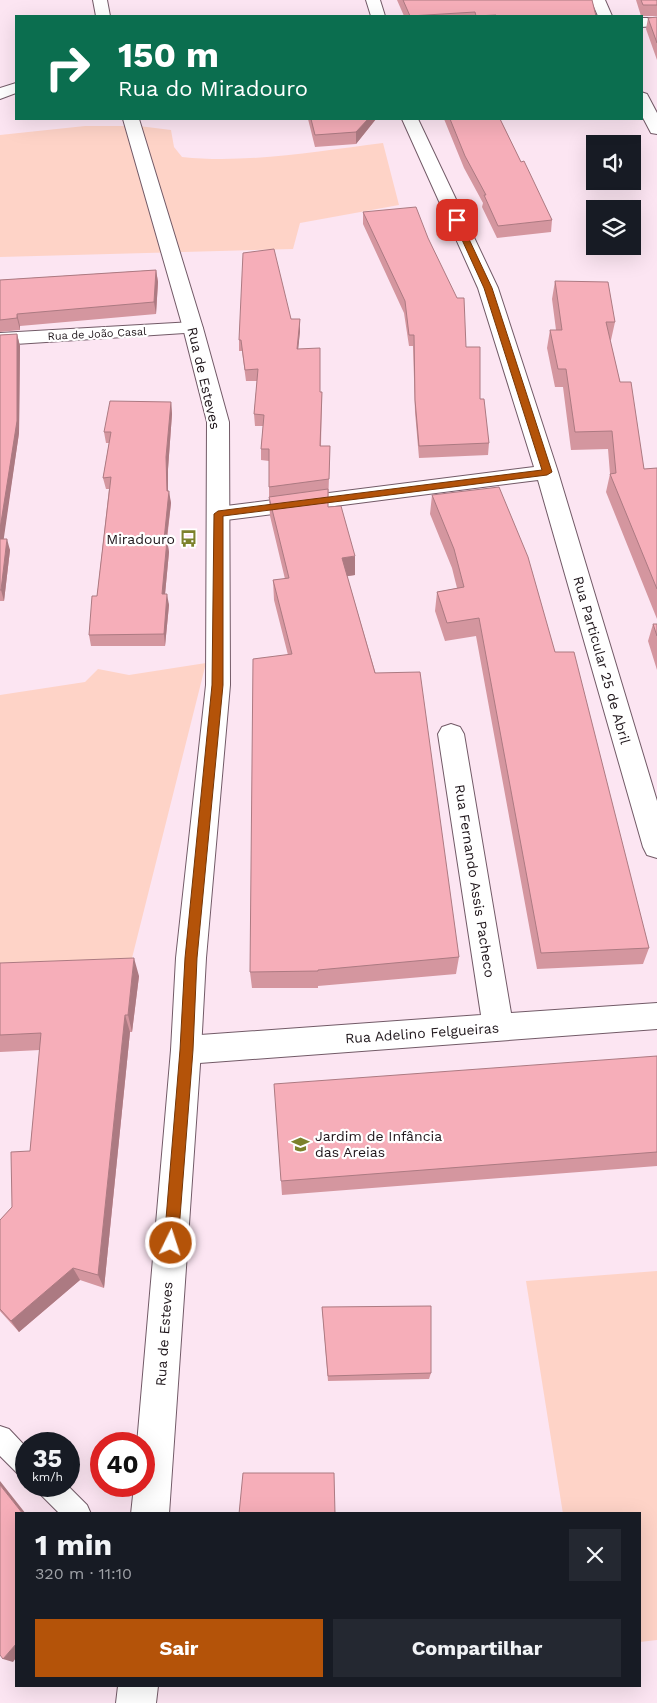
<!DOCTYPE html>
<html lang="pt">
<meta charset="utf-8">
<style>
:root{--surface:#171b24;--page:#242831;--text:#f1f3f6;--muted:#9ea1a6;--accent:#b45309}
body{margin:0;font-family:"Work Sans",sans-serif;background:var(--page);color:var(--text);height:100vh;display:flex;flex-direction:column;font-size:19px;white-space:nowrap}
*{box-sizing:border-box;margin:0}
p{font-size:16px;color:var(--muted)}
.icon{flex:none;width:28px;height:28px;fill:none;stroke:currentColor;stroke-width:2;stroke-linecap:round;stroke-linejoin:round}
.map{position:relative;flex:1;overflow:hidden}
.side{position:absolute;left:15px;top:1512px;width:626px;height:175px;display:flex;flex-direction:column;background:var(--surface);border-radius:0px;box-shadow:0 5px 20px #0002}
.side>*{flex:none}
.guide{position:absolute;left:15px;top:15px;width:628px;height:105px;border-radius:0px;box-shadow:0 5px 20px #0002;background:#0b6e4f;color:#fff;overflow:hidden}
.fabs{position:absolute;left:586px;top:135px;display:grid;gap:10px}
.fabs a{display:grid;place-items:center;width:55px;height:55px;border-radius:0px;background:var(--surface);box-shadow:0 5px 20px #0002;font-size:25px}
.speed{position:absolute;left:15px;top:1432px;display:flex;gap:10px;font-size:25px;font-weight:700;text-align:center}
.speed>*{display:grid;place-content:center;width:65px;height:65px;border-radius:50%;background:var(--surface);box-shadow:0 5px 20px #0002;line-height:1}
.speed small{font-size:12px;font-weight:400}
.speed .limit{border:8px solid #d22;background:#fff;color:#111}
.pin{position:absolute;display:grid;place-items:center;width:42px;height:42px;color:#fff;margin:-21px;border-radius:10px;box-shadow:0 2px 8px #0006}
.me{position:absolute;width:55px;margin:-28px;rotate:4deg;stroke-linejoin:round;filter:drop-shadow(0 0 4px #0008)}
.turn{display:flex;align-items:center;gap:18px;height:105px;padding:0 20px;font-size:22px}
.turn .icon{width:65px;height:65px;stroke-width:2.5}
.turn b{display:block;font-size:35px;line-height:42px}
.round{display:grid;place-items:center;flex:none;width:52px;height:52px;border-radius:0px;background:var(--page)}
.headline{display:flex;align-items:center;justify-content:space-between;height:85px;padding:0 20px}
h1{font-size:30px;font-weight:700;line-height:38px}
.primary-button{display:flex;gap:10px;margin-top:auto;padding:10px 20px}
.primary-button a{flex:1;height:58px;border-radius:0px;background:var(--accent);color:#fff;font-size:20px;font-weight:700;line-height:58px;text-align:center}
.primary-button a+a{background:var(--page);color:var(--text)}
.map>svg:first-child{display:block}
.green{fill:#fed3c7}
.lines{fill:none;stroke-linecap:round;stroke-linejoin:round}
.service-casing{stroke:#725a67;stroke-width:2}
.minor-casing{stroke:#725a67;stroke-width:2}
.tertiary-casing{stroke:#725a67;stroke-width:2}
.service{fill:#fff;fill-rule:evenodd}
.minor{fill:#fff;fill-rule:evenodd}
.tertiary{fill:#fff;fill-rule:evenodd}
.wall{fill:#d4969f}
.shaded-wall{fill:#ac7a82}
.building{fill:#f6aeb9;stroke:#ac7a82}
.route{fill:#b45309;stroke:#753606}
.labels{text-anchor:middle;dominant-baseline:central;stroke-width:4.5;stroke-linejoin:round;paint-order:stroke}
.far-street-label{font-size:11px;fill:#1f161b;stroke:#fff}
.street-label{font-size:14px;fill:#1f161b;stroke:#fff}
.poi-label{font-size:14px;fill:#1f161b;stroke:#fff;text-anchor:end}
</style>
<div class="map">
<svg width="657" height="1703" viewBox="0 0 657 1703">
<rect width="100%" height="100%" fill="#fce5f2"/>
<path class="green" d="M 85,126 L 139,126 L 171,130 L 174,147 L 182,157 C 248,164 317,151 383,143 L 399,205 L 300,223 L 293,249 L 0,257 L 0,135 Z
M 206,663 L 130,966 L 0,970 L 0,695 L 85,682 L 98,669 L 129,675 Z
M 657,1271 L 657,1640 L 640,1642 L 640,1514 L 563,1514 L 526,1281 Z"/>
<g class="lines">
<defs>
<path id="service" d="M 0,1426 L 9,1429 L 26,1447 L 26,1476 L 17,1473 L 0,1456 Z
M 37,1486 L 68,1486 L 87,1505 L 91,1514 L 60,1514 L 41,1495 Z"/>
<path id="minor" d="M 366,0 L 380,0 L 385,16 L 371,16 Z
M 591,0 L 605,0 L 612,16 L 598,16 Z
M 641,18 L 657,18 L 657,26 L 641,27 Z
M 16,83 L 16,93 L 0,99 L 0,88 Z
M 641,92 L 647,94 L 657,113 L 657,134 L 651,133 L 641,114 Z
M 402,119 L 418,119 L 498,288 L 558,472 L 657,801 L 657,858 L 647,855 L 643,847 L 538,480 L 218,521 L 210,519 L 207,514 L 210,509 L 218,507 L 534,467 L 478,288 Z
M 193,322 L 200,324 L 203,328 L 200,332 L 0,345 L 0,333 Z
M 451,724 L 460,727 L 464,734 L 511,1013 L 657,1003 L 657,1029 L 186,1064 L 175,1060 L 171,1050 L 175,1040 L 186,1036 L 481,1015 L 438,734 L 442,727 Z"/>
<path id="tertiary" d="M 93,0 L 107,0 L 110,16 L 96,16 Z
M 123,119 L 139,119 L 203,328 L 229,422 L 230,685 L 206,958 L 201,1050 L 169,1514 L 131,1514 L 134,1486 L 144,1486 L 144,1444 L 137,1444 L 171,1050 L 176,958 L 206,685 L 207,422 L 183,328 Z
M 118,1686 L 158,1686 L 156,1703 L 116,1703 Z"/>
</defs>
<use href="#service" class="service-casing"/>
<use href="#minor" class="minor-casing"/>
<use href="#tertiary" class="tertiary-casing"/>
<use href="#service" class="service"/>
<use href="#minor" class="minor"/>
<use href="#tertiary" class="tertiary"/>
</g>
<path class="wall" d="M 397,0 L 592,0 L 596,16 L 404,16 Z
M 636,0 L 657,0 L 657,16 L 641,16 Z
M 657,17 L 657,60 L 646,29 L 648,18 Z
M 308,119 L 376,119 L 356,144 L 315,147 Z
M 444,119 L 500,119 L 521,162 L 552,220 L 551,232 L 497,238 L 482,207 L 483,203 L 464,168 Z
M 363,212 L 466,347 L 480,399 L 489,443 L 488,455 L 419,458 L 415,412 L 413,346 L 409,346 L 404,313 L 363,224 Z
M 156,270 L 158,282 L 156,314 L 20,326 L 20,330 L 0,332 L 0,280 Z
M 555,281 L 615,322 L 611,340 L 610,340 L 620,382 L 644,469 L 657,468 L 657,619 L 606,492 L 610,474 L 608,449 L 571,450 L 563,387 L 555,387 L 547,348 L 550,330 L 556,330 L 552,299 Z
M 291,319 L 300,319 L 300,331 L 298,349 L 320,392 L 322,392 L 321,446 L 330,446 L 328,507 L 355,575 L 347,576 L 459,957 L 456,974 L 318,986 L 318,988 L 252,988 L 250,972 L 288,655 L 274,600 L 273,580 L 285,579 L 270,516 L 269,497 L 269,461 L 261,460 L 261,449 L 263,426 L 255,426 L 254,414 L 257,381 L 246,381 L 242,351 L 239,351 L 239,340 Z
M 17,334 L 20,346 L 19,433 L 3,539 L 10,550 L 4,601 L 0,601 L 0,335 Z
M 171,402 L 172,414 L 168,469 L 168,491 L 171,503 L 167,540 L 169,552 L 165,594 L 169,605 L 165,646 L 91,646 L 89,635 L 97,596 L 109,489 L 106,489 L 103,478 L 109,443 L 106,443 L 104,432 Z
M 432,495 L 555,652 L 649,948 L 643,964 L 537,969 L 476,636 L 445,641 L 435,611 L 437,592 L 457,588 L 452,568 L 430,514 Z
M 653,624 L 657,624 L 657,670 L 648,641 Z
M 0,963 L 139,976 L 132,1032 L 130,1032 L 104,1288 L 80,1280 L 19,1332 L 0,1311 L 0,1220 L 12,1207 L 30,1151 L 40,1050 L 0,1052 Z
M 657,1056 L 657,1166 L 282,1195 L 281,1181 Z
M 322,1307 L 431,1373 L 429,1379 L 328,1381 Z"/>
<path class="shaded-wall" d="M 368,119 L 376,119 L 356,144 L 356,132 Z
M 156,270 L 158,282 L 156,314 L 154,302 Z
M 17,314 L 20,326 L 20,330 L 17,318 Z
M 300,319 L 300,331 L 297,361 L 297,349 Z
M 17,334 L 20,346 L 19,433 L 2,551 L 0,545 L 0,529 Z
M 171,402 L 172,414 L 168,469 L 168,501 L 169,491 L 171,503 L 165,552 L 164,540 L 166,457 Z
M 7,539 L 10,550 L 4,601 L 1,590 Z
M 167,540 L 169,552 L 164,605 L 162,594 Z
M 355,556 L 355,575 L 342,577 L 342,558 Z
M 167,594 L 169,605 L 165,646 L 164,634 Z
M 134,958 L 139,976 L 132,1032 L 128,1015 Z
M 125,1015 L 130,1032 L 104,1288 L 98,1275 Z
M 73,1268 L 80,1280 L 19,1332 L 11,1321 Z
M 0,1481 L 26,1514 L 23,1514 L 0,1485 Z
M 16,1644 L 16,1658 L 13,1662 L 3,1659 Z"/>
<path class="building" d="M 403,0 L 592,0 L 596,16 L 497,16 L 496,15 L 476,16 L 475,12 L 410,16 Z
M 641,0 L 657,0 L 657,5 L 643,5 Z
M 657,17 L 657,43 L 648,18 Z
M 311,119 L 368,119 L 356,132 L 315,135 Z
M 450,119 L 500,119 L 521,162 L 524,161 L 552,220 L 498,226 L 484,195 L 486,195 L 465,156 Z
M 416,207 L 428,238 L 457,298 L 464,298 L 466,347 L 480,347 L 480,399 L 484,399 L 489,443 L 419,446 L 415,400 L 414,335 L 409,335 L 405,301 L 363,212 Z
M 274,249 L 291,319 L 300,319 L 297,349 L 320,348 L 320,392 L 322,392 L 320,446 L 330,446 L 329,479 L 269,487 L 269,449 L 261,449 L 264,415 L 254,414 L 258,369 L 245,370 L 241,340 L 239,340 L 243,253 Z
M 156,270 L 154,302 L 17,314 L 17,318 L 0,320 L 0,280 Z
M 555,281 L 608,282 L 615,322 L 606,322 L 620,382 L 631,382 L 644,469 L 657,468 L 657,589 L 610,474 L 616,473 L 612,431 L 575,432 L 566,369 L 558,369 L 550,330 L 562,330 Z
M 17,334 L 17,421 L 0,529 L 0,335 Z
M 110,401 L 171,402 L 166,457 L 167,491 L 169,491 L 164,540 L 167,540 L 162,594 L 167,594 L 164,634 L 89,635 L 92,596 L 97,596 L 111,477 L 103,478 L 111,432 L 104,432 Z
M 499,487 L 528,557 L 555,652 L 574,652 L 649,948 L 541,953 L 479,618 L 447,623 L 437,592 L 464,587 L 454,549 L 432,495 Z
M 328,489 L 328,507 L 341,506 L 355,556 L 342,558 L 375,673 L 420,672 L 459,957 L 318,970 L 318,971 L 250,972 L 253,659 L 292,654 L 273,580 L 289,578 L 269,497 Z
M 0,539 L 7,539 L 1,590 L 0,590 Z
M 653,624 L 657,624 L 657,636 Z
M 134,958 L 128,1015 L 125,1015 L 98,1275 L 73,1268 L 11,1321 L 0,1309 L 0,1220 L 12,1207 L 11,1152 L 30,1151 L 41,1033 L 0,1035 L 0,963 Z
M 657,1056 L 657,1152 L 281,1181 L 274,1084 Z
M 431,1306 L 431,1373 L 328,1376 L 322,1307 Z
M 243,1473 L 334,1473 L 335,1514 L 239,1514 Z
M 0,1485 L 23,1514 L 16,1514 L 16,1644 L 3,1659 L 0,1655 Z"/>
<path class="route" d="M 457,218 L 460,220 L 492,288 L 552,472 L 547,475 L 223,516 L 223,685 L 197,958 L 193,1050 L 178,1243 L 176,1248 L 171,1250 L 166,1248 L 164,1243 L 180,1050 L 185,958 L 212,685 L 214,514 L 218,511 L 542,470 L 484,288 L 453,220 Z"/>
<defs>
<symbol id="bus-bare" viewBox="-9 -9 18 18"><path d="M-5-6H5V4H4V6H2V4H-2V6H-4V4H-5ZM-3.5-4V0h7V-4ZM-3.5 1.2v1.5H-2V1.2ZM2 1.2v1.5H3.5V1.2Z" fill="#7c812c" stroke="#fff" stroke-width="2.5" paint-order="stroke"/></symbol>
<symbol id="school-bare" viewBox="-9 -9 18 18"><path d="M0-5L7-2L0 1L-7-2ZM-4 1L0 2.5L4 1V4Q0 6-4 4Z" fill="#7c812c" stroke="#fff" stroke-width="2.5" paint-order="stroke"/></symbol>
</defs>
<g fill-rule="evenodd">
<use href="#bus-bare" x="176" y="526" width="25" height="25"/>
<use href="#school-bare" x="288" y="1132" width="25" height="25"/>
</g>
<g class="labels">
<g class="far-street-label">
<text transform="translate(97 334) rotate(-3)">Rua de João Casal</text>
</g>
<g class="street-label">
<text transform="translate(204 378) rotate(77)">Rua de Esteves</text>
<text transform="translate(602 660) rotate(74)">Rua Particular 25 de Abril</text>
<text transform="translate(475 881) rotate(81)">Rua Fernando Assis Pacheco</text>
<text transform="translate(422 1033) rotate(-4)">Rua Adelino Felgueiras</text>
<text transform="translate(164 1334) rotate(-86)">Rua de Esteves</text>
</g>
<g class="poi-label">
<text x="175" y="539">Miradouro</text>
<text x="315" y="1136" text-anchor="start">Jardim de Infância<tspan x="315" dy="16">das Areias</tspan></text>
</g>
</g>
</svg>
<div class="fabs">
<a><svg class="icon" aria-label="sound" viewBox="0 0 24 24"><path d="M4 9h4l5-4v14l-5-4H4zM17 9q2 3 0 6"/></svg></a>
<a><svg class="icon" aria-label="layers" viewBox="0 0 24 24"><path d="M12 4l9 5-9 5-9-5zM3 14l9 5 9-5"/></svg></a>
</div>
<div class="speed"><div>35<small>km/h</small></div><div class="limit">40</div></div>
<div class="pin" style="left:457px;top:220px;background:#d93025"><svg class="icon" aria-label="arrive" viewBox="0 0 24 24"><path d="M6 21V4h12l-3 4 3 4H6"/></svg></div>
<svg class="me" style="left:171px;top:1243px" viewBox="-20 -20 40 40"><circle r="17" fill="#b45309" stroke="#fff" stroke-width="3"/><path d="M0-11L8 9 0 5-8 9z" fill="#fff"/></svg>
<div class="guide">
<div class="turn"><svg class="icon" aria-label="right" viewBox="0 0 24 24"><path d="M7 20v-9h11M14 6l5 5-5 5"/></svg><div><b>150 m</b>Rua do Miradouro</div></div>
</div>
<section class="side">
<div class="headline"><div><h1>1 min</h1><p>320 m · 11:10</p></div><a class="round"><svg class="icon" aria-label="close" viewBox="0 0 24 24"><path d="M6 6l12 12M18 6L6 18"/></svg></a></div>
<div class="primary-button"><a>Sair</a><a>Compartilhar</a></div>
</section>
</div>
